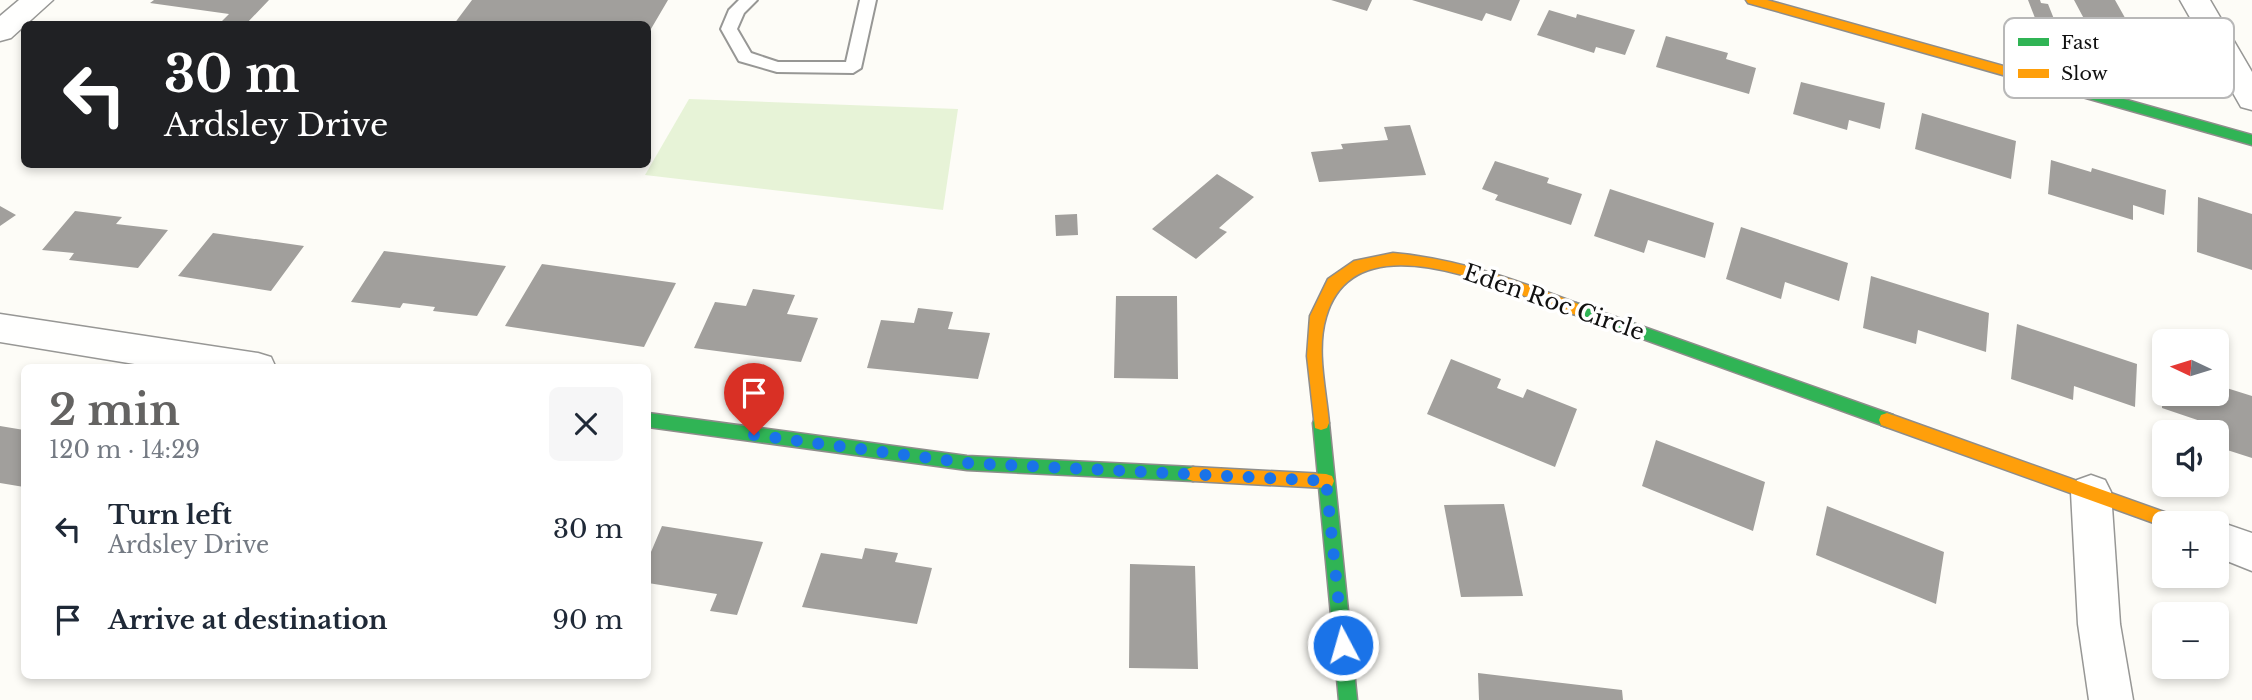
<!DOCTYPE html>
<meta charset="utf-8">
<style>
:root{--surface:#fff;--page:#f6f6f7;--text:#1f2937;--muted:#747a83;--accent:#646362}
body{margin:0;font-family:"Libre Baskerville",serif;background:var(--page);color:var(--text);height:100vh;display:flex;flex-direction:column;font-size:26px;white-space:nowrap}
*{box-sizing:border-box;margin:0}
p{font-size:23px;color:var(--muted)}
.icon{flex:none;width:38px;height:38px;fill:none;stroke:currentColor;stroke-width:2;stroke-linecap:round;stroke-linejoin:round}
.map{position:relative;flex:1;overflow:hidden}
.panel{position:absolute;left:21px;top:364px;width:630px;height:315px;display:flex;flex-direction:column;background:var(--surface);border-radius:10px;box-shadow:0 4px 10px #0003}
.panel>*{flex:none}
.banner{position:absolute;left:21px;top:21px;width:630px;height:147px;border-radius:10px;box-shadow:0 4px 10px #0003;background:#202124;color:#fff;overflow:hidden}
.needle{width:46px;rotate:274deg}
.buttons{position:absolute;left:2152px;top:329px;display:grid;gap:14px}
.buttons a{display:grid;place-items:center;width:77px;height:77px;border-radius:10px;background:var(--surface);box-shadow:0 4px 10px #0003;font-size:35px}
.pin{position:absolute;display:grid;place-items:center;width:60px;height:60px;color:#fff;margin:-72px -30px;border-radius:50% 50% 50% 0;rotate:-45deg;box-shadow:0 0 7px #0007}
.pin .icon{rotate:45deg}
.me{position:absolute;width:77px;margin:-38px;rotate:354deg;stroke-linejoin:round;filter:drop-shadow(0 0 5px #0008)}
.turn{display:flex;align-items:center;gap:24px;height:147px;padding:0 28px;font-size:32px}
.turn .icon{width:91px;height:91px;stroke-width:2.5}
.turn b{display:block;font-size:49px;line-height:60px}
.round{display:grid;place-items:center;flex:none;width:74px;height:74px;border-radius:10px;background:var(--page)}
.summary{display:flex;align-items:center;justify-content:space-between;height:119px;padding:0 28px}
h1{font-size:42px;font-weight:700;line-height:52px;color:var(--accent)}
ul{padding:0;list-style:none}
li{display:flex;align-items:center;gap:21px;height:91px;padding:0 28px}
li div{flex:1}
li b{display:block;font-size:26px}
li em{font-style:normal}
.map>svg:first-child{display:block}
.green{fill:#e7f3d7}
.building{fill:#a19f9c}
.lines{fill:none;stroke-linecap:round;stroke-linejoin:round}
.lane-casing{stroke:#979795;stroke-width:4}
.street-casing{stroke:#979795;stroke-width:3}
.fast-casing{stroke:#8e8d8b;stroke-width:3}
.slow-casing{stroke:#8e8d8b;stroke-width:3}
.lane{fill:#fffffe;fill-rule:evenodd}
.street{fill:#fffffe;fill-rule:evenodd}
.fast{fill:#30b455;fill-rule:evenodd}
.slow{fill:#ff9f0a;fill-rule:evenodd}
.route{stroke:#1a73e8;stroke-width:12;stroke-dasharray:0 21.6}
.labels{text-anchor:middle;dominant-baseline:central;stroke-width:7;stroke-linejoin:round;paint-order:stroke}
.street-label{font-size:23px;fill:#111;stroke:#fff}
.key{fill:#fff;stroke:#b8b8b8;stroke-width:2}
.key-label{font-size:19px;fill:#111}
</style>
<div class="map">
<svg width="2252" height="700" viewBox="0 0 2252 700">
<rect width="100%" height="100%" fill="#fdfcf7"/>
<path class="green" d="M 689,99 L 958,109 L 943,210 L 645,175 Z"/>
<path class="building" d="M 154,0 L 269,0 L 246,24 L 219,24 L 229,14 L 150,3 Z
M 472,0 L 668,0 L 648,34 L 648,24 L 454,24 Z
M 1331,0 L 1372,0 L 1367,11 Z
M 1412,0 L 1520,0 L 1511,21 L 1486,13 L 1482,21 Z
M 2028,0 L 2040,0 L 2041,3 L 2048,4 L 2054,19 L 2035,18 Z
M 2074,0 L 2115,0 L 2142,48 L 2098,45 Z
M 1549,10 L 1576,18 L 1577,14 L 1635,30 L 1625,55 L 1596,47 L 1594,53 L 1537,35 Z
M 1666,36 L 1728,53 L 1726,59 L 1756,68 L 1749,94 L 1656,67 Z
M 1801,82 L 1885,103 L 1880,129 L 1849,120 L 1847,130 L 1793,114 Z
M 1922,113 L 2016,141 L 2011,179 L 1915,149 Z
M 1410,125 L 1426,175 L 1319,182 L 1311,152 L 1343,149 L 1341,144 L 1388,140 L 1384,127 Z
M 2051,160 L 2091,172 L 2092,168 L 2166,190 L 2164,215 L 2133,205 L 2133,220 L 2048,194 Z
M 1495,161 L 1549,178 L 1547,183 L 1582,194 L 1571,225 L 1495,200 L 1498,195 L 1482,189 Z
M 1217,174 L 1254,197 L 1219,228 L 1227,232 L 1196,259 L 1152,229 Z
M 1610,189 L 1714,223 L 1705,258 L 1648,240 L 1644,253 L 1594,236 Z
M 2198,197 L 2252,214 L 2252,270 L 2197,252 Z
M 0,206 L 16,215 L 0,226 Z
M 75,211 L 122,217 L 116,224 L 168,230 L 138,268 L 69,260 L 74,253 L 42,250 Z
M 1077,214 L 1078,235 L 1056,236 L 1055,215 Z
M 1741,227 L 1848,263 L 1839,301 L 1785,282 L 1781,299 L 1726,279 Z
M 213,233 L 304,246 L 271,291 L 178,276 Z
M 384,251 L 506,266 L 477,316 L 433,311 L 435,307 L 403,303 L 400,308 L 351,302 Z
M 542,264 L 676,283 L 644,347 L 505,326 Z
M 1871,276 L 1989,313 L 1986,352 L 1918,330 L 1916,344 L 1863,328 Z
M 753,289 L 795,295 L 787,314 L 818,318 L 801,362 L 694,348 L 715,302 L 746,306 Z
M 1116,296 L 1177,296 L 1178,379 L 1114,378 Z
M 918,308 L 953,312 L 948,329 L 990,333 L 978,379 L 867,368 L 881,320 L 914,323 Z
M 2017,324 L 2137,364 L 2135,407 L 2074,386 L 2073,400 L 2011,379 Z
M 1451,359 L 1501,379 L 1497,388 L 1523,398 L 1527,389 L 1577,409 L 1555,467 L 1427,414 Z
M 2217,385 L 2252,396 L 2252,458 L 2224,449 L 2224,429 L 2162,408 L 2162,387 L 2165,387 L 2165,394 L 2217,394 Z
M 0,426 L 24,430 L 24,487 L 0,483 Z
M 1656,440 L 1765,482 L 1753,531 L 1642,486 Z
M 1504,504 L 1523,596 L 1461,597 L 1444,505 Z
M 1827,506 L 1944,552 L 1936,604 L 1816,555 Z
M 662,526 L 763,542 L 737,615 L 710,611 L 717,594 L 648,583 L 648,559 Z
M 865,548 L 898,553 L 895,562 L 932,568 L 917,624 L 802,607 L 821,553 L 862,559 Z
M 1130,564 L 1195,566 L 1198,669 L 1129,668 Z
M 1478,673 L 1622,690 L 1623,700 L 1479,700 Z"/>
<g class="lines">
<defs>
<path id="lane" d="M 739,0 L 757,0 L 744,13 L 737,29 L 751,53 L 778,62 L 846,62 L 860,0 L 876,0 L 861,68 L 853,73 L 777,72 L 739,61 L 721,29 L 729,10 Z"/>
<path id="street" d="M 19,0 L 53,0 L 11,38 L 0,41 L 0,16 Z
M 2180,0 L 2210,0 L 2252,72 L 2252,110 L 2241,107 Z
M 0,314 L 258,353 L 271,357 L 276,368 L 159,368 L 0,342 Z
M 2091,475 L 2105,480 L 2111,492 L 2120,624 L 2133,700 L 2089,700 L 2078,624 L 2071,492 L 2077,480 Z
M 2217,521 L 2252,533 L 2252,571 L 2217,557 L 2217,523 L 2210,523 Z"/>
<path id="fast" d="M 2077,86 L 2252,135 L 2252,145 L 2072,94 L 2070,91 Z
M 1576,303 L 1893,415 L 1895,420 L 1893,425 L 1887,427 L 1571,313 L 1568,309 L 1571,305 Z
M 648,413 L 967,456 L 1193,467 L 1199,469 L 1201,474 L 1199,479 L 1193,481 L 967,470 L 648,427 Z
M 1321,416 L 1327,418 L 1329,423 L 1357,700 L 1339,700 L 1313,423 L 1315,418 Z"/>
<path id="slow" d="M 1746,0 L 1767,0 L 2082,88 L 2084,91 L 2077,96 L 1748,3 Z
M 1393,253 C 1459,259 1519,281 1581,305 L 1584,309 L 1581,313 L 1576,315 C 1511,294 1356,213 1326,317 C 1316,350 1326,389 1329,423 L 1327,428 L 1321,430 L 1315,428 L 1307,356 L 1310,316 L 1328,279 L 1354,261 Z
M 1887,413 L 2181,518 L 2184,523 L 2165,523 L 2165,527 L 1881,425 L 1879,420 L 1881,415 Z
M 1193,467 L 1326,474 L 1332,476 L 1334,481 L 1332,486 L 1326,488 L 1193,481 L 1187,479 L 1185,474 L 1187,469 Z"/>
</defs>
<use href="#lane" class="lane-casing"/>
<use href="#street" class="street-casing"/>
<use href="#fast" class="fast-casing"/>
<use href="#slow" class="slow-casing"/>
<use href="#lane" class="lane"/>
<use href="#street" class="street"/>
<use href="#fast" class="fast"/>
<use href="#slow" class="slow"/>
</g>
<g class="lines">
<path class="route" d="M 754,435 L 967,463 L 1326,481 L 1343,645"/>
</g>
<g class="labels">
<g class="street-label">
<text transform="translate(1554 302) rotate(19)">Eden Roc Circle</text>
</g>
</g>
<rect x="2004" y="18" width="230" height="80" rx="10" class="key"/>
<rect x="2018" y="38" width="31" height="8" fill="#30b455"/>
<rect x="2018" y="69" width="31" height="9" fill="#ff9f0a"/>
<g class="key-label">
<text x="2061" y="49">Fast</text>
<text x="2061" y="80">Slow</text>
</g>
</svg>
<div class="buttons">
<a><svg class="needle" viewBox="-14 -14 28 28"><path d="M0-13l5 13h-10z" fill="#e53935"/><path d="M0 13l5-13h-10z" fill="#747a83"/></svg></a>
<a><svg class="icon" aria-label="sound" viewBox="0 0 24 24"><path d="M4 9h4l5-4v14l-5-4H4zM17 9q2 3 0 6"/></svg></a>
<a>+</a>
<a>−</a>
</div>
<div class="pin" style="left:754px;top:435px;background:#d93025"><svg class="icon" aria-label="arrive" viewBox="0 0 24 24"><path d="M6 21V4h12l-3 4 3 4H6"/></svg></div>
<svg class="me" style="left:1343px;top:645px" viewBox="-20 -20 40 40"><circle r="17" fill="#1a73e8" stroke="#fff" stroke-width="3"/><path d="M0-11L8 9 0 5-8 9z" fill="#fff"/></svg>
<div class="banner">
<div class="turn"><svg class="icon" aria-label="left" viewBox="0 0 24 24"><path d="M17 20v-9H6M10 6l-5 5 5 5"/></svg><div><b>30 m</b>Ardsley Drive</div></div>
</div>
<section class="panel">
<div class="summary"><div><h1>2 min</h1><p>120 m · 14:29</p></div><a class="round"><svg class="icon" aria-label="close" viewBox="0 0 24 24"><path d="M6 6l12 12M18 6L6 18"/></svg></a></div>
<ul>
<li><svg class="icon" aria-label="left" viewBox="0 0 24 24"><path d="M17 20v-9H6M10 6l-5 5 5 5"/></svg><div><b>Turn left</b><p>Ardsley Drive</p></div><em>30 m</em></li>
<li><svg class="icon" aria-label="arrive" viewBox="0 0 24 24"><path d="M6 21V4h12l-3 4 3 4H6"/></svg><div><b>Arrive at destination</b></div><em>90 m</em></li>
</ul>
</section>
</div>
